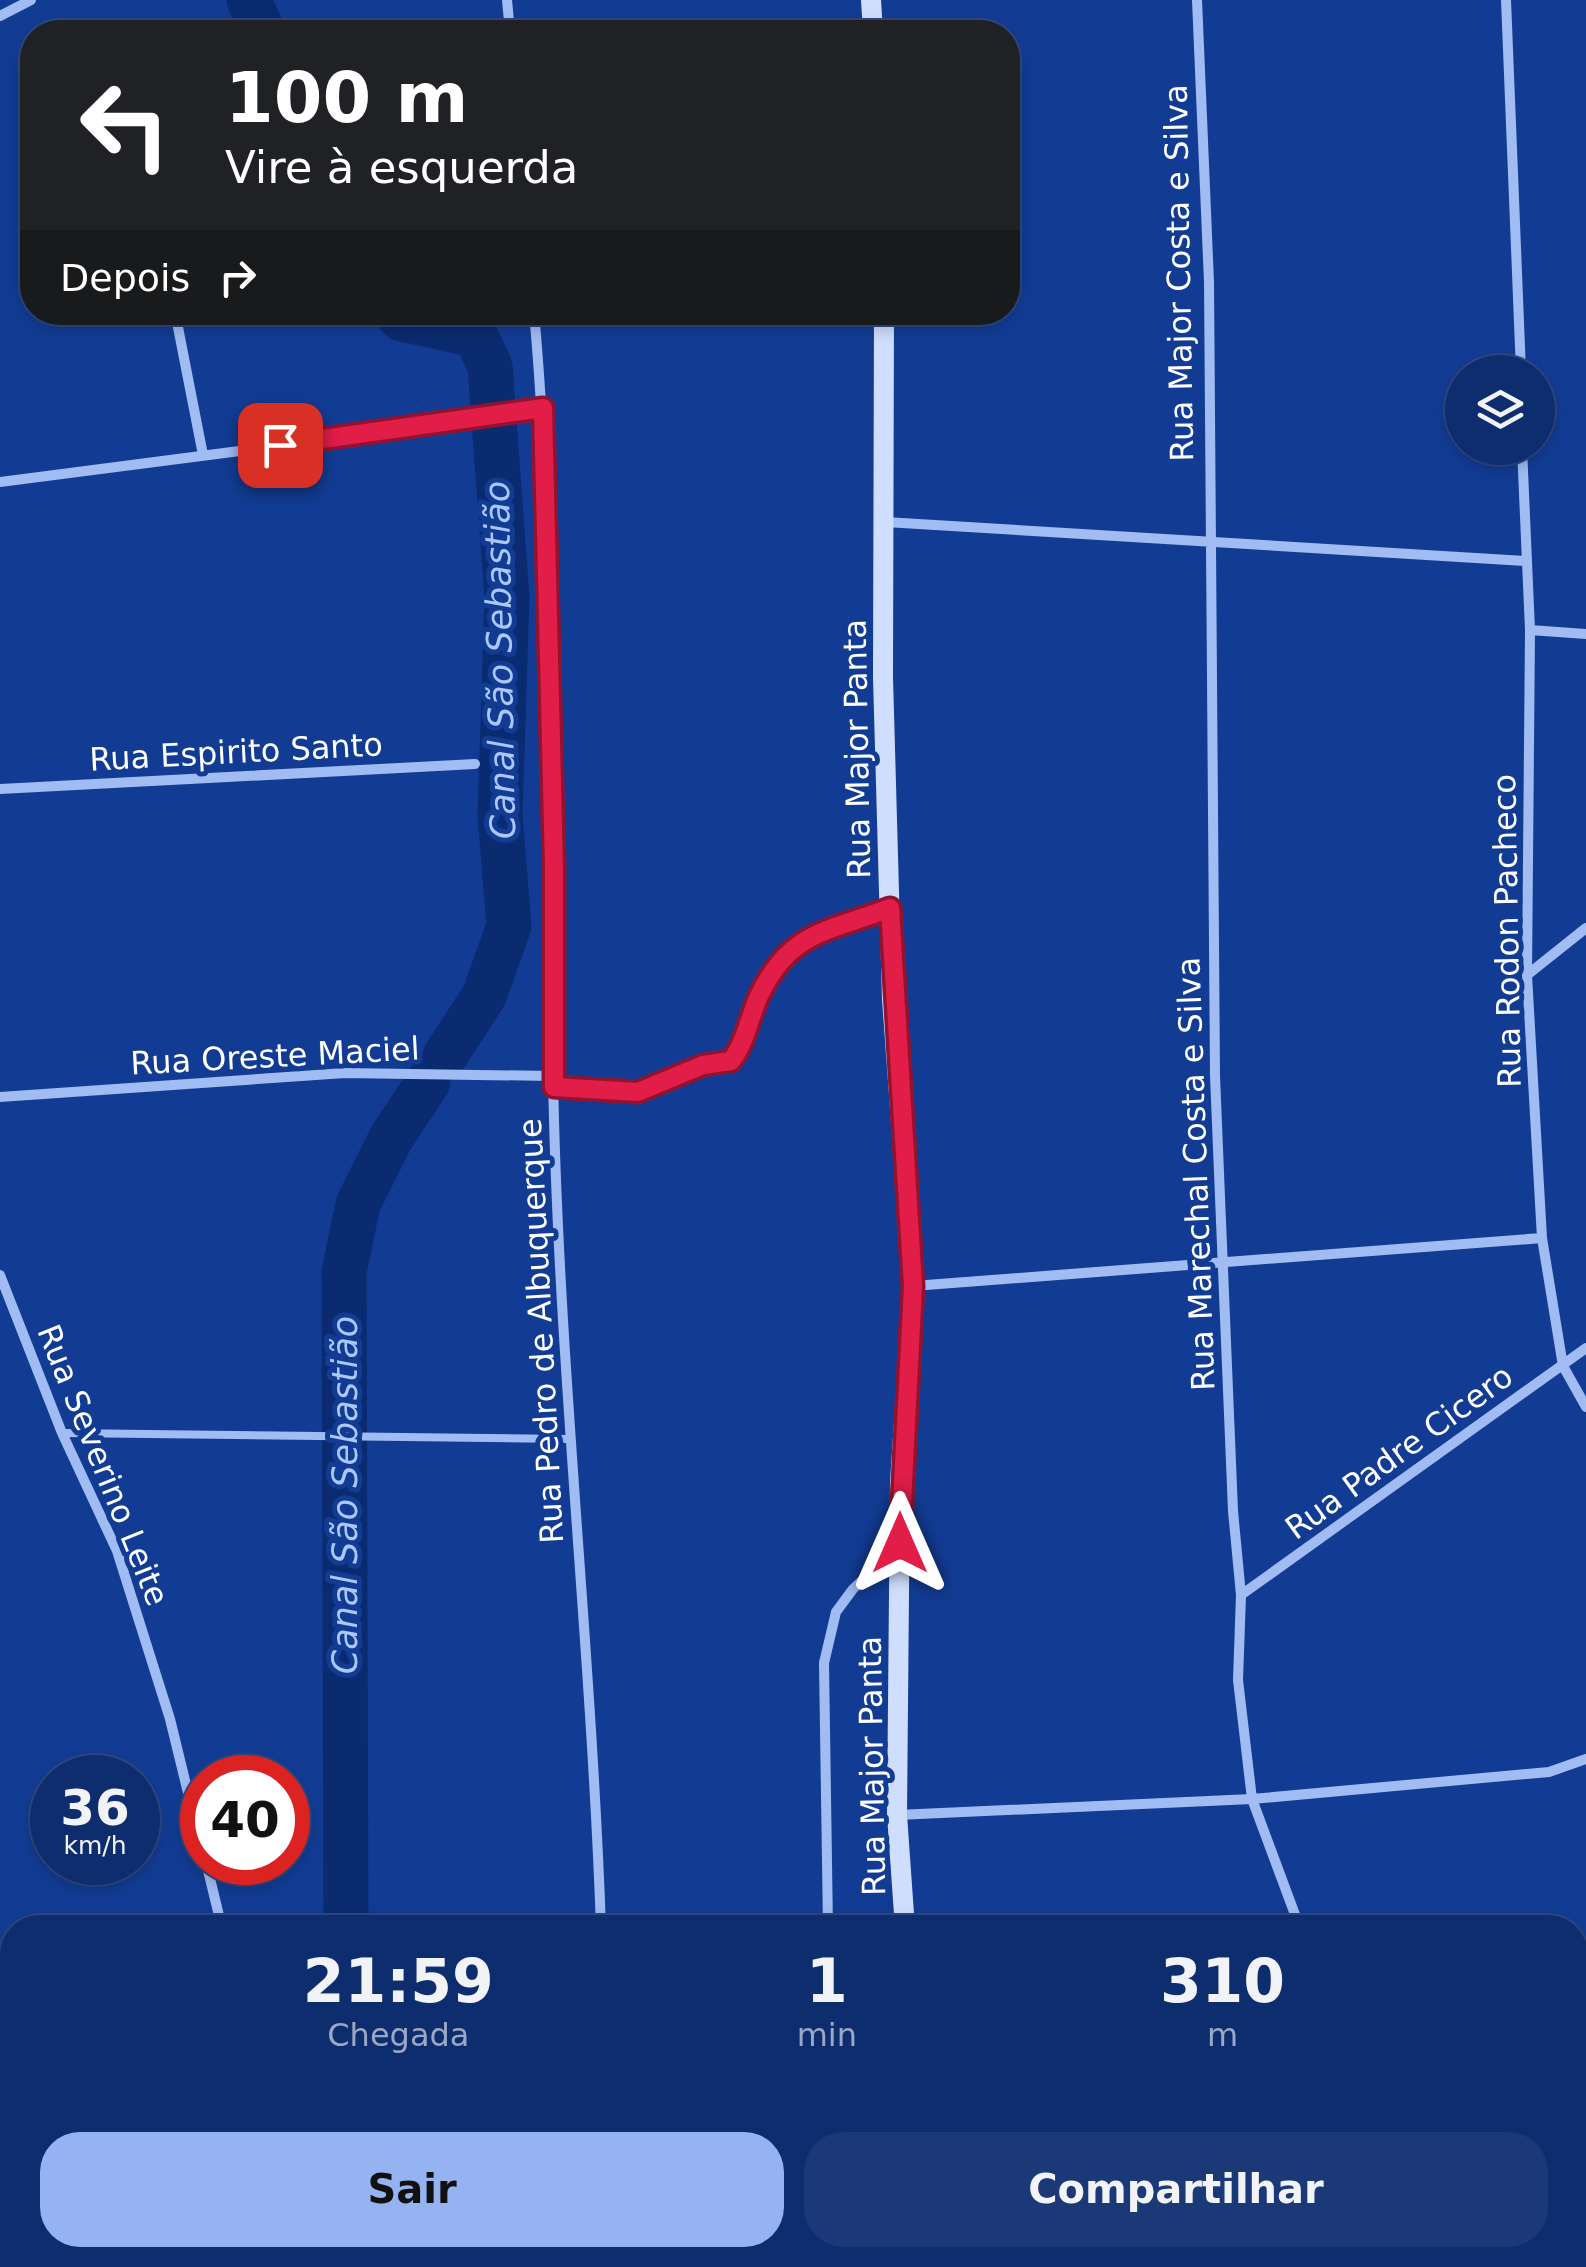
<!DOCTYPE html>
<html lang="pt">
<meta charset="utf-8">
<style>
:root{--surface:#0e2d6f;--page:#1c3977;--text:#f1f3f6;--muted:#9ba8c3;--line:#2e4982;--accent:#95b2f1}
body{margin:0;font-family:"DejaVu Sans",sans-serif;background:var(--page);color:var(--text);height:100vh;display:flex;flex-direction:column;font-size:38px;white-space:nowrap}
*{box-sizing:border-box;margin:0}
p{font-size:32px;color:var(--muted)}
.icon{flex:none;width:55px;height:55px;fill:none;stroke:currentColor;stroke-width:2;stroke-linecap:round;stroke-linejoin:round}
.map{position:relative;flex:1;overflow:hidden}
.drawer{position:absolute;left:0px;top:1915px;width:1588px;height:352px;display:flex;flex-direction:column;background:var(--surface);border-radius:40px 40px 0 0;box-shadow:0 5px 15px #0003,0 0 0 2px var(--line)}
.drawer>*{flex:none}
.banner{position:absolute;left:20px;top:20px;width:1000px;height:305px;border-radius:40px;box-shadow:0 5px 15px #0003,0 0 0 2px var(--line);background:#202124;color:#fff;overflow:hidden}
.controls{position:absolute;left:1445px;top:355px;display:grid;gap:20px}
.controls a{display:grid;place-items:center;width:110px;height:110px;border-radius:50%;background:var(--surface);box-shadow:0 5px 15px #0003,0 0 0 2px var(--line);font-size:50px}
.speed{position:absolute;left:30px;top:1755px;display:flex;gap:20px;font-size:50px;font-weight:700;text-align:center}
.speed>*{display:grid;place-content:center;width:130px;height:130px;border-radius:50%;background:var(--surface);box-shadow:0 5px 15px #0003,0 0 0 2px var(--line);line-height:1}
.speed small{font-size:25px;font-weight:400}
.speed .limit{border:15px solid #d22;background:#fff;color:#111}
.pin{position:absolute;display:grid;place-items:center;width:85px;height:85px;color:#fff;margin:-42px;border-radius:20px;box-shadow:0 5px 15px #0006}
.me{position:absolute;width:110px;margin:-55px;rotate:0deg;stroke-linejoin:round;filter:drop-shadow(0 0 8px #0008)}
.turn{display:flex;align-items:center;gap:35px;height:210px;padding:0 40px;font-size:45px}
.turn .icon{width:130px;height:130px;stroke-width:2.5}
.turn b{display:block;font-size:70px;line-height:85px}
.then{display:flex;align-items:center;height:95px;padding:0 40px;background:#0003;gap:20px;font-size:38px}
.eta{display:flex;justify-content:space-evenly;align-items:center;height:170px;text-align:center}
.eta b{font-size:60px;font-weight:700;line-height:70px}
.button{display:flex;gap:20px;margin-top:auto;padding:20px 40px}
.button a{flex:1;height:115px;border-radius:40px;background:var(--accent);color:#111;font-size:40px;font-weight:700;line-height:115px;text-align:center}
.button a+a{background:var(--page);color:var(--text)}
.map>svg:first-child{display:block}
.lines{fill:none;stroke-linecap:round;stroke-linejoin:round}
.canal{stroke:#0b2b70;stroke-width:45}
.lane{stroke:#a0bcf3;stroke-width:8}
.street{stroke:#a0bcf3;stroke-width:10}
.secondary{stroke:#cfdefc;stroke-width:20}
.route-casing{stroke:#92132f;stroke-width:25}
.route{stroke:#e11d48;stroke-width:18}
.labels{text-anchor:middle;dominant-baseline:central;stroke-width:10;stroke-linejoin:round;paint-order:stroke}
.street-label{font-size:32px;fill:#fff;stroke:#123c94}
.water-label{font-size:35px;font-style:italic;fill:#acc7f9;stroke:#123c94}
</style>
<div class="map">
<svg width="1586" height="2267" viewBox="0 0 1586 2267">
<rect width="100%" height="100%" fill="#123c94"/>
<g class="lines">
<path class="canal" d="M 249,0 L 263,32
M 395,312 L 402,319 L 475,335 L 490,366 L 507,598 L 500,815 L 509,926 L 484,996 L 445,1056
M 346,1928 L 344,1272 L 358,1204 L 391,1138 L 428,1082
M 347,2255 L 347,2267"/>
<path class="lane" d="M 62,1433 L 569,1439"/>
<path class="street" d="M 507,0 L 510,32
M 1197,0 L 1209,282 L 1215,1076 L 1233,1511 L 1241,1595 L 1238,1680 L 1252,1799 L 1300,1928
M 1506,0 L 1521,372
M 0,16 L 31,0
M 175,312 L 203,455
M 534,312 C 557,566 548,821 553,1076 C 558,1360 591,1643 601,1928
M 1522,448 L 1530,630 L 1527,975 L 1542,1238 L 1563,1366 L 1586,1407
M 0,482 L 471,421 L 543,408
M 885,522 L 1525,561
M 1530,630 L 1586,634
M 0,789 L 475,764
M 1527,975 L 1586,928
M 553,1087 L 638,1092 L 703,1065 L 731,1061 C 746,1042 749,1018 759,996 C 789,931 827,932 889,908
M 0,1097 L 345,1073 L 553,1076
M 0,1275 L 62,1433 L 117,1551 L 170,1719 L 202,1850
M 913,1286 L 1542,1238
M 1241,1595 L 1586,1348
M 897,1815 L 1252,1799 L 1549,1772 L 1586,1759
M 206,1862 L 222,1928
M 828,1928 L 824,1663 L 836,1612 L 853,1589 L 899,1545
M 0,2030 L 12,2047
M 169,2255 L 178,2267
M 297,2255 L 297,2267
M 1426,2255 L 1431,2267
M 571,2267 L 575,2255
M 784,2267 L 788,2255
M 1186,2267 L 1201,2255"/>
<path class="secondary" d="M 871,0 L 873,32
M 884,312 L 883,677 L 892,999 L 913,1286 L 900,1482 L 897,1815 L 905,1928
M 947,2255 L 950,2267"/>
</g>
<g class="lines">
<defs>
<path id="route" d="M 280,445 L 543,408 L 554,867 L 554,1087 L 638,1092 L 703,1065 L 731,1061 C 746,1042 749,1018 759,996 C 790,931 827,932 890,908 L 913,1286 L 900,1543"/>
</defs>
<use href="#route" class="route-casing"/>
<use href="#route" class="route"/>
</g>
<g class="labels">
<g class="street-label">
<text transform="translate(1179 273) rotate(-91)">Rua Major Costa e Silva</text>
<text transform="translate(857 749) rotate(-91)">Rua Major Panta</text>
<text transform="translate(236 752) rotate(-3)">Rua Espirito Santo</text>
<text transform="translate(1507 931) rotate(-91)">Rua Rodon Pacheco</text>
<text transform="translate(275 1056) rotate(-3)">Rua Oreste Maciel</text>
<text transform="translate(1196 1174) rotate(-92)">Rua Marechal Costa e Silva</text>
<text transform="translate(541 1331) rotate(-93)">Rua Pedro de Albuquerque</text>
<text transform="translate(1399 1452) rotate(-36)">Rua Padre Cicero</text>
<text transform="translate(103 1465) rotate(68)">Rua Severino Leite</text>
<text transform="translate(872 1766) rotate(-91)">Rua Major Panta</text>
</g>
<g class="water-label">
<text transform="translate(500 660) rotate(-91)">Canal São Sebastião</text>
<text transform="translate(345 1495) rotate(-90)">Canal São Sebastião</text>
</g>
</g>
</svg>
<div class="controls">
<a><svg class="icon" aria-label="layers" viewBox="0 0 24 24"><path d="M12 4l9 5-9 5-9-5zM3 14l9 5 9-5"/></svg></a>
</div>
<div class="speed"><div>36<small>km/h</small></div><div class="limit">40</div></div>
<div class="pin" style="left:280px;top:445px;background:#d93025"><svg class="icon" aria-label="arrive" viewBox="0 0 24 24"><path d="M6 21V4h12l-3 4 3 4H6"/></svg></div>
<svg class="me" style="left:900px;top:1543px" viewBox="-20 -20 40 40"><path d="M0-17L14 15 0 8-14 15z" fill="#e11d48" stroke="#fff" stroke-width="4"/></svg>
<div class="banner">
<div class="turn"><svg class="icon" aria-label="left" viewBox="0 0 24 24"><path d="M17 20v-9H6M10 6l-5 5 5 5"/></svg><div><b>100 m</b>Vire à esquerda</div></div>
<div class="then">Depois<svg class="icon" aria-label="right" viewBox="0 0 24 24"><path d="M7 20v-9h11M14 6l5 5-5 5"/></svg></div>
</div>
<section class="drawer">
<div class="eta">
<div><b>21:59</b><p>Chegada</p></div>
<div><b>1</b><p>min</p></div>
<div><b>310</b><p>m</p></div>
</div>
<div class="button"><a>Sair</a><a>Compartilhar</a></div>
</section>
</div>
